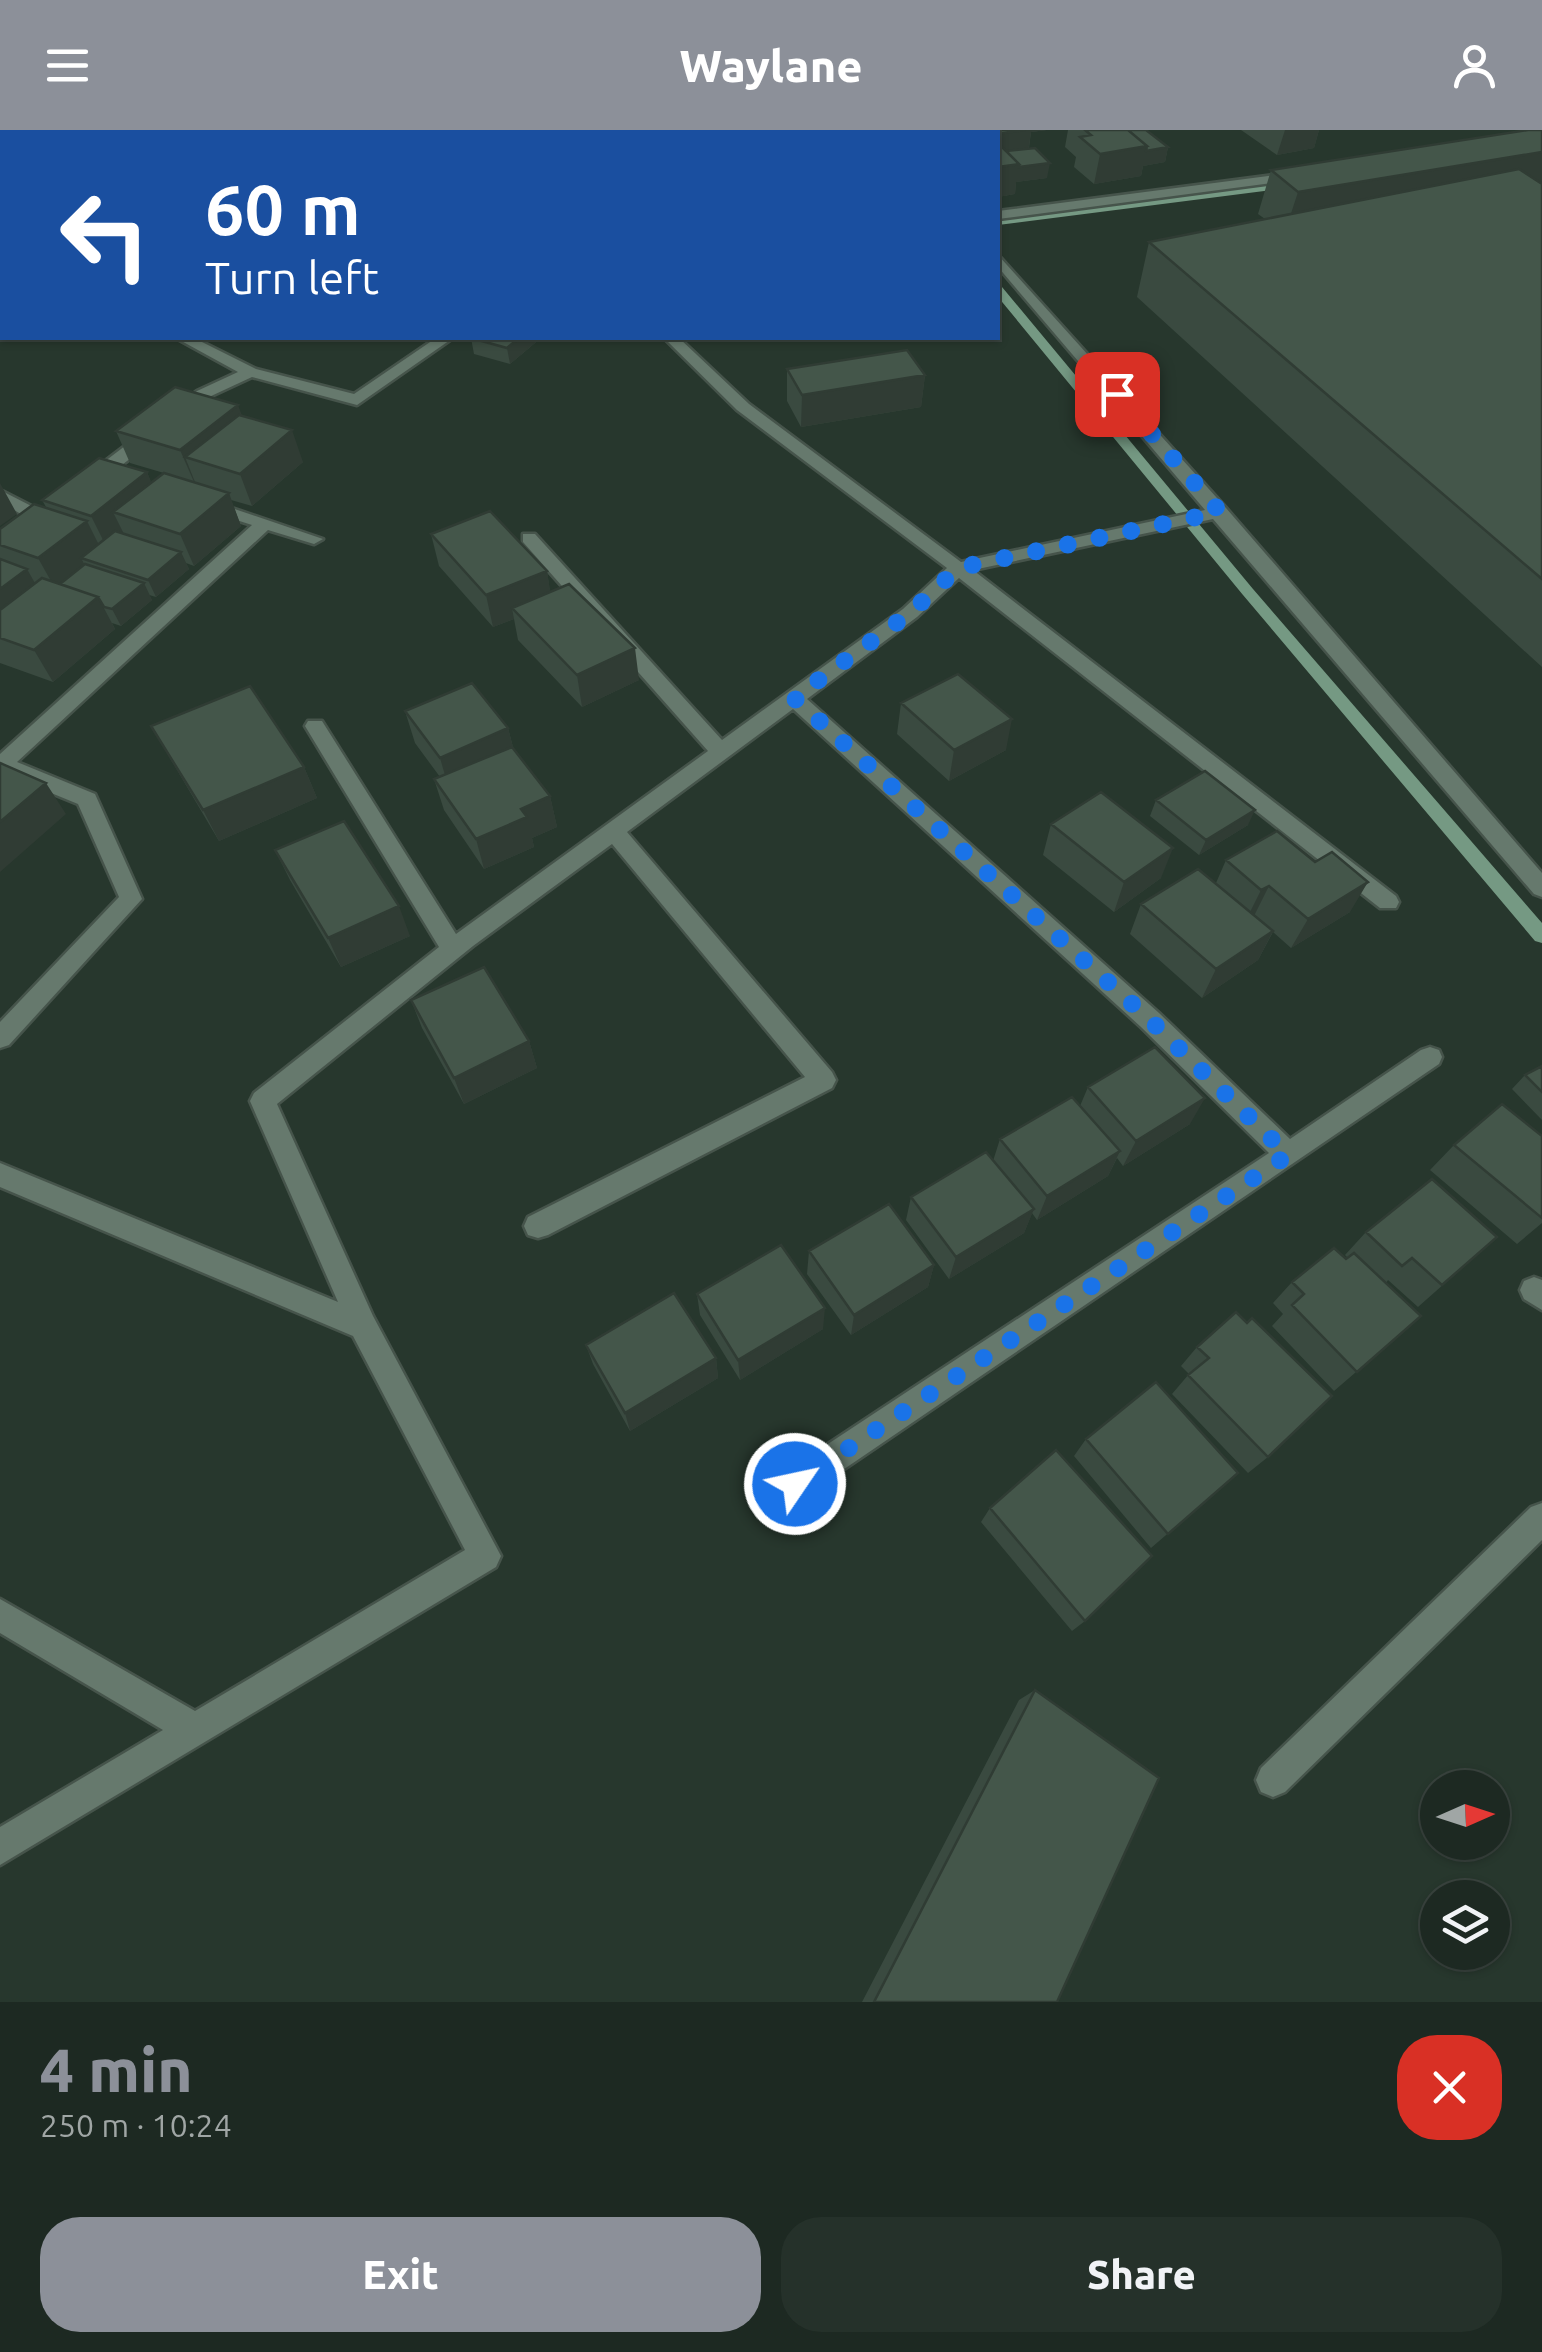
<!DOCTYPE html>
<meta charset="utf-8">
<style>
:root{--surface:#1d2922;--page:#25312a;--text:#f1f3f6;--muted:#a0a6a5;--line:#3b4540;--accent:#8c9099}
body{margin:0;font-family:Ubuntu,sans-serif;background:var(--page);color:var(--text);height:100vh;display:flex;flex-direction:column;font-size:38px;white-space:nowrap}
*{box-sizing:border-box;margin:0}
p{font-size:32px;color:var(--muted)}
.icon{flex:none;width:55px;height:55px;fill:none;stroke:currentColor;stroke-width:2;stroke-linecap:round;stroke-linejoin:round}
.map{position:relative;height:1872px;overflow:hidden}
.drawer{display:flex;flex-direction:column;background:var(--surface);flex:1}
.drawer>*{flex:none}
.hud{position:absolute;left:0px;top:0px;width:1000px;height:210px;box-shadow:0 2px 8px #0004,0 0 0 2px var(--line);background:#1a4fa0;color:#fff;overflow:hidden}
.needle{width:65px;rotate:87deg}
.fabs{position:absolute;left:1420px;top:1640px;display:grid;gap:20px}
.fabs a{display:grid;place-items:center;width:90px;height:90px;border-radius:50%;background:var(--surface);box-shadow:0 2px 8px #0004,0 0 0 2px var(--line);font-size:50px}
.pin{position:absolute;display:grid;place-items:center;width:85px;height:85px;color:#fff;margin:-42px;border-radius:20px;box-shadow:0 5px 15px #0006}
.me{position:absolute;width:110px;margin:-55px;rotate:56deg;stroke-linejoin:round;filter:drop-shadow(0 0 8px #0008)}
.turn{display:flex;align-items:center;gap:35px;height:210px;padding:0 40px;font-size:45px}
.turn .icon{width:130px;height:130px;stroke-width:2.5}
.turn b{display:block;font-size:70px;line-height:85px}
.round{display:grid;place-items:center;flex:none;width:105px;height:105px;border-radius:40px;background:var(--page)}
.headline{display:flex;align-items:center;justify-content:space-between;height:170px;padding:0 40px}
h1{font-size:60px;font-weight:800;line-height:75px;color:var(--accent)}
.action{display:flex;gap:20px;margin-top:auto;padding:20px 40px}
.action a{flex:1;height:115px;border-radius:40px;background:var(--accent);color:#fff;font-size:40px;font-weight:800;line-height:115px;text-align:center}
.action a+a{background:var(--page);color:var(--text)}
header{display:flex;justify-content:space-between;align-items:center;height:130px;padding:0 40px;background:var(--accent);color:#fff;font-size:45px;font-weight:800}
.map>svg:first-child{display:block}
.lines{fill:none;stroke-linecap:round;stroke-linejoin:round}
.stream{fill:#759983;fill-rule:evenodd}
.minor-casing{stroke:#46544b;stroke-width:5}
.minor{fill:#66796d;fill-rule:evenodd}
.wall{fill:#3a4a40}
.shaded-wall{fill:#303c34}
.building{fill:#44564a;stroke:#303c34;stroke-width:2.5}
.route{stroke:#1a73e8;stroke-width:18;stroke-dasharray:0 32.4}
</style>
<header><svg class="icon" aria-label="menu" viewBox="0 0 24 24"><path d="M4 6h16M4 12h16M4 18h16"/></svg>Waylane<svg class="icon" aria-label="person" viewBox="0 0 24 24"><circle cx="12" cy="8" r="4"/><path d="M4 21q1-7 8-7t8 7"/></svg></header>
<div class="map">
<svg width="1542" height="1872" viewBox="0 0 1542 1872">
<rect width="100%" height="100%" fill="#27372d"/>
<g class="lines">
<path class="stream" d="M 851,0 L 862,0 L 863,2 L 853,2 Z
M 1292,52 L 1296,53 L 1296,57 L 998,95 L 998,89 Z
M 998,156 L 1002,157 L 1253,459 L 1542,793 L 1542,813 L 1535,811 L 1243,465 L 998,167 Z"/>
<defs>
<path id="minor" d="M 107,0 L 125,0 L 126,2 L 108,2 Z
M 419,0 L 439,0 L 440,2 L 420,2 Z
M 873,0 L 886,0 L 887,2 L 874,2 Z
M 1298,42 L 1303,43 L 1303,49 L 998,89 L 998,81 Z
M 998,125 L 1226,378 L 1542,743 L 1542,767 L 1534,764 L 1213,389 L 973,440 L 1396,766 L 1399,772 L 1396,778 L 1380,778 L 959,448 L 917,487 L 807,569 L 1159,883 L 1290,1009 L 1421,920 L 1430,917 L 1439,920 L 1442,927 L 1439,934 L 806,1365 L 795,1369 L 784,1365 L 780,1354 L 784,1343 L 1269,1023 L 1141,897 L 793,579 L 627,702 L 832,942 L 836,950 L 832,958 L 548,1105 L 538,1108 L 528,1105 L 524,1096 L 528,1087 L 805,947 L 612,714 L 473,816 L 277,974 L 373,1186 L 501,1426 L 496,1437 L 0,1735 L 0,1697 L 163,1600 L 0,1503 L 0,1469 L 195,1581 L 465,1420 L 353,1206 L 0,1057 L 0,1033 L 338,1172 L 250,971 L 254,963 L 439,817 L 305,596 L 308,591 L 322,591 L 456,804 L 708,621 L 523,412 L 523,404 L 535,404 L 722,610 L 903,479 L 947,438 L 737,280 L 664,208 L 679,208 L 749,274 L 961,432 L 1205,380 L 998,137 Z
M 176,208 L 194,208 L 256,239 L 354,264 L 436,208 L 453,208 L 357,275 L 252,247 L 209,267 L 95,356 L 83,356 L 83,348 L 197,261 L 238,242 Z
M 0,360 L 47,384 L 50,388 L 47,392 L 35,392 L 0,372 Z
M 205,369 L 323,409 L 314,414 L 268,400 L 17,632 L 95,664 L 142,769 L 9,915 L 0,918 L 0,892 L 119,767 L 78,674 L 0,642 L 0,624 L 252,395 L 199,378 L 196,374 Z
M 1534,1147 L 1542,1150 L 1542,1180 L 1524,1169 L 1520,1160 L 1524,1151 Z
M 1542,1373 L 1542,1410 L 1285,1662 L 1273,1667 L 1261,1662 L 1256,1650 L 1261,1638 L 1531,1377 Z"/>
</defs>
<use href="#minor" class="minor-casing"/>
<use href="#minor" class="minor"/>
</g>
<path class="wall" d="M 904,0 L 1047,0 L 1031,2 L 1029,18 L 1047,48 L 1016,52 L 1015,64 L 998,67 L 998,2 L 906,2 Z
M 1068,0 L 1146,0 L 1168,17 L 1165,32 L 1143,36 L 1141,46 L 1094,54 L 1074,37 L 1076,27 L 1065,17 Z
M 1241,0 L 1319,0 L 1314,18 L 1277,25 Z
M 1542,0 L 1542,537 L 1137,167 L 1149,112 L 1265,89 L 1258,84 L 1271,40 Z
M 471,208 L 541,208 L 510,234 L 474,224 Z
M 787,239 L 925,245 L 921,277 L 801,297 L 787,271 Z
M 242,286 L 303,332 L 252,376 L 231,370 L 241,396 L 194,436 L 186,433 L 189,439 L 156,467 L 149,465 L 152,470 L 121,496 L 112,493 L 115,499 L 53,552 L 0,533 L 0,399 L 46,377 L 42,370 L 147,342 L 151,353 L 164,343 L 130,333 L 116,301 Z
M 431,404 L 547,441 L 550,462 L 639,550 L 582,577 L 518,510 L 514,489 L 493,497 L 439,436 Z
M 901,573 L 1006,620 L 949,651 L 897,604 Z
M 405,581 L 508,598 L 513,617 L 550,666 L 557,697 L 532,708 L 534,717 L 484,739 L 444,680 L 434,649 L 440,647 L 415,613 Z
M 151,596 L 304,637 L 317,668 L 219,711 Z
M 1156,670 L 1248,695 L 1199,725 L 1150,686 Z
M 1051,694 L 1161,748 L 1114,782 L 1043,725 Z
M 275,720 L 410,806 L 341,837 L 290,750 Z
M 1226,730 L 1350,782 L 1291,818 L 1273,802 L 1258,830 L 1202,868 L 1130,804 L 1141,774 L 1216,753 Z
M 411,870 L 529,911 L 537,938 L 464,974 L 422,898 Z
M 1542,936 L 1542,990 L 1512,959 L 1525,945 Z
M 1088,957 L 1190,994 L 1123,1036 L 1117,1028 L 1108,1046 L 1037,1090 L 1032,1083 L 1024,1103 L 949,1149 L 906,1090 L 911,1067 L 993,1031 L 1000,1009 L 1080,976 Z
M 1542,1006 L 1542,1093 L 1517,1114 L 1430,1040 L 1454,1015 Z
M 1366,1102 L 1497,1107 L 1418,1177 L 1388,1150 L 1386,1153 L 1421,1186 L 1334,1261 L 1272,1196 L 1283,1184 L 1273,1173 L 1292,1152 L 1346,1129 L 1348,1128 L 1345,1125 Z
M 809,1121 L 934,1135 L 928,1157 L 851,1205 L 807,1144 Z
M 697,1164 L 823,1199 L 740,1250 L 700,1185 Z
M 1236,1182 L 1268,1327 L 1248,1343 L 1172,1264 L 1189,1244 L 1181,1236 L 1197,1217 Z
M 586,1215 L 716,1228 L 718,1248 L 630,1301 L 593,1234 Z
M 1086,1309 L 1238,1343 L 1151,1418 L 1074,1326 Z
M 990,1378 L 1085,1491 L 1072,1501 L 981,1392 Z
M 1035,1560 L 1057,1872 L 862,1872 L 1019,1570 Z"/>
<path class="shaded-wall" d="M 1011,0 L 1047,0 L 1031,2 L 1027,29 L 998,24 L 998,4 Z
M 1285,0 L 1319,0 L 1314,18 L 1277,25 Z
M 1147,16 L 1168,17 L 1165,32 L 1143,36 L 1141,46 L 1094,54 L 1100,24 Z
M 1542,22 L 1542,62 L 1284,105 L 1298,62 Z
M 1050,33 L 1047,48 L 1016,52 L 1015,64 L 998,67 L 998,37 L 1019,34 Z
M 519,208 L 541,208 L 510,234 L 507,218 Z
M 925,245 L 921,277 L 801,297 L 802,265 Z
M 238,275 L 250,307 L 185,327 L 195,352 L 194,352 L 180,320 Z
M 292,300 L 303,332 L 252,376 L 240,344 Z
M 147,342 L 161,375 L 113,382 L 124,404 L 107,418 L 91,386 Z
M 0,353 L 17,384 L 0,396 Z
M 229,363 L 241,396 L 194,436 L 180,404 Z
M 87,391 L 103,423 L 81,428 L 86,437 L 56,460 L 38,428 Z
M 181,422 L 189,439 L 156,467 L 148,450 Z
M 27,439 L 45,471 L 0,507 L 0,459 Z
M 547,441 L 552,473 L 512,478 L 514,489 L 493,497 L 486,465 Z
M 144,453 L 152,470 L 121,496 L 112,479 Z
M 98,467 L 115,499 L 53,552 L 34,520 Z
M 635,518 L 639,550 L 582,577 L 577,545 Z
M 1012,589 L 1006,620 L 949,651 L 954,620 Z
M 508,598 L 516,629 L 449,659 L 440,628 Z
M 304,637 L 317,668 L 219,711 L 203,680 Z
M 46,653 L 66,684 L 0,742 L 0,692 Z
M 550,666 L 557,697 L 532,708 L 534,717 L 484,739 L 476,709 L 521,679 Z
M 1255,680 L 1248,695 L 1199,725 L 1206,710 Z
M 1173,718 L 1161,748 L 1114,782 L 1124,752 Z
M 1368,752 L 1350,782 L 1291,818 L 1308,789 Z
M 1269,756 L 1254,786 L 1246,790 L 1261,760 Z
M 399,776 L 410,806 L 341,837 L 328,808 Z
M 1273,801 L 1258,830 L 1202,868 L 1216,839 Z
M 529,911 L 537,938 L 464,974 L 454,948 Z
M 1205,968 L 1190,994 L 1123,1036 L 1136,1011 Z
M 1120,1021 L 1108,1046 L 1037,1090 L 1047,1066 Z
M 1034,1079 L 1024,1103 L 949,1149 L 956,1127 Z
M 934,1135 L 928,1157 L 851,1205 L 854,1185 Z
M 825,1178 L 823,1199 L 740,1250 L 738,1230 Z
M 716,1228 L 718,1248 L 630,1301 L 625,1283 Z"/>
<path class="building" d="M 919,0 L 943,0 L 926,2 L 922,2 Z
M 943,0 L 984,0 L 986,2 L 937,2 L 936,1 Z
M 994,0 L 1025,0 L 998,4 Z
M 1085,0 L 1128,0 L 1147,16 L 1100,24 L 1080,7 L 1091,5 Z
M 1128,0 L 1146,0 L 1168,17 L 1146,21 L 1147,16 Z
M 1528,0 L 1542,0 L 1542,22 L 1298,62 L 1271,40 Z
M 998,13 L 1019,34 L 998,37 Z
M 1035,18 L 1050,33 L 1019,37 L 1019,34 L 1006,21 Z
M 1519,39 L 1542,54 L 1542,449 L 1149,112 Z
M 2,69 L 2,90 L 0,89 L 0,70 Z
M 471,208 L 519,208 L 507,218 Z
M 907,220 L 925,245 L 802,265 L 787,239 Z
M 175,257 L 238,275 L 180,320 L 116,301 Z
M 239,285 L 292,300 L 240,344 L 185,327 Z
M 99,328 L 147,342 L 91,386 L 42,370 Z
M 164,343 L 229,363 L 180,404 L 113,382 Z
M 34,374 L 87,391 L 38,428 L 0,415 L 0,399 Z
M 490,381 L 547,441 L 486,465 L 431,404 Z
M 115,401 L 181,422 L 148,450 L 81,428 Z
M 0,429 L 27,439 L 0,459 Z
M 85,434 L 144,453 L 112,479 L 104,477 L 98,467 L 60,454 Z
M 42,448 L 98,467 L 34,520 L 0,508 L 0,480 Z
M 569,454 L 635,518 L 577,545 L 512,478 Z
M 958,544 L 1012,589 L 954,620 L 901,573 Z
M 472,553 L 508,598 L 440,628 L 405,581 Z
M 250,556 L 304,637 L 203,680 L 151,596 Z
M 512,617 L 550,666 L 521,679 L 527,687 L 476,709 L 434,649 Z
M 0,633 L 46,653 L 0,692 Z
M 1205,641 L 1255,680 L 1206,710 L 1156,670 Z
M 1101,662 L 1173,718 L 1124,752 L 1051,694 Z
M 344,691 L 399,776 L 328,808 L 275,720 Z
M 1277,701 L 1315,732 L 1332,722 L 1368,752 L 1308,789 L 1269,756 L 1261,760 L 1226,730 Z
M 1198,739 L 1273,801 L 1216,839 L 1141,774 Z
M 484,837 L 529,911 L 454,948 L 411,870 Z
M 1155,917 L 1205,968 L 1136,1011 L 1088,957 Z
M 1542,936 L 1542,962 L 1525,945 Z
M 1072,967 L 1120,1021 L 1047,1066 L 1000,1009 Z
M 1502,974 L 1542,1006 L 1542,1088 L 1454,1015 Z
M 986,1022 L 1034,1079 L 956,1127 L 911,1067 Z
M 1432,1049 L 1497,1107 L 1442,1155 L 1412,1128 L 1402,1136 L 1366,1102 Z
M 889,1074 L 934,1135 L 854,1185 L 809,1121 Z
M 781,1115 L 825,1178 L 738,1230 L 697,1164 Z
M 1334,1118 L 1346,1129 L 1354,1123 L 1421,1186 L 1357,1242 L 1292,1175 L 1304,1164 L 1292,1152 Z
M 674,1163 L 716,1228 L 625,1283 L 586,1215 Z
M 1236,1182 L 1247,1193 L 1252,1188 L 1332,1266 L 1268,1327 L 1188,1245 L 1209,1228 L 1197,1217 Z
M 1156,1252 L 1238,1343 L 1168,1404 L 1086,1309 Z
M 1056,1320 L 1152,1426 L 1085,1491 L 990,1378 Z
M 1035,1560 L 1159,1648 L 1057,1872 L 874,1872 Z"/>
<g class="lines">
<path class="route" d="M 795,1354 L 1288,1025 L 1150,890 L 794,568 L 910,483 L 958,438 L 1220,382 L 1117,264"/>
</g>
</svg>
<div class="fabs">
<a><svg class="needle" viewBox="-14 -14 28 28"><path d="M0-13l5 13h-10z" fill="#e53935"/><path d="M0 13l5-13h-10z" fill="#a0a6a5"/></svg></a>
<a><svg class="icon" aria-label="layers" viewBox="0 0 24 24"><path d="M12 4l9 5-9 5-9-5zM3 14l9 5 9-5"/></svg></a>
</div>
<div class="pin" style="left:1117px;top:264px;background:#d93025"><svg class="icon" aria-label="arrive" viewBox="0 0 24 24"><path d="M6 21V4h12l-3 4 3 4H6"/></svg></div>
<svg class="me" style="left:795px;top:1354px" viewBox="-20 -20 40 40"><circle r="17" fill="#1a73e8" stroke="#fff" stroke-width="3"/><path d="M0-11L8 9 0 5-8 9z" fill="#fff"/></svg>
<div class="hud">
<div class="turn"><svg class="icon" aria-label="left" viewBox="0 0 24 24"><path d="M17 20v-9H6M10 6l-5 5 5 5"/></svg><div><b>60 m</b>Turn left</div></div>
</div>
</div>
<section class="drawer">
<div class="headline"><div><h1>4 min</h1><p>250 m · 10:24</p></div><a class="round" style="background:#d93025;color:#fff"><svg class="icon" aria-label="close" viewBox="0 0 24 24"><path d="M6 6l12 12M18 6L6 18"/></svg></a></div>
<div class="action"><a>Exit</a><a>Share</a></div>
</section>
